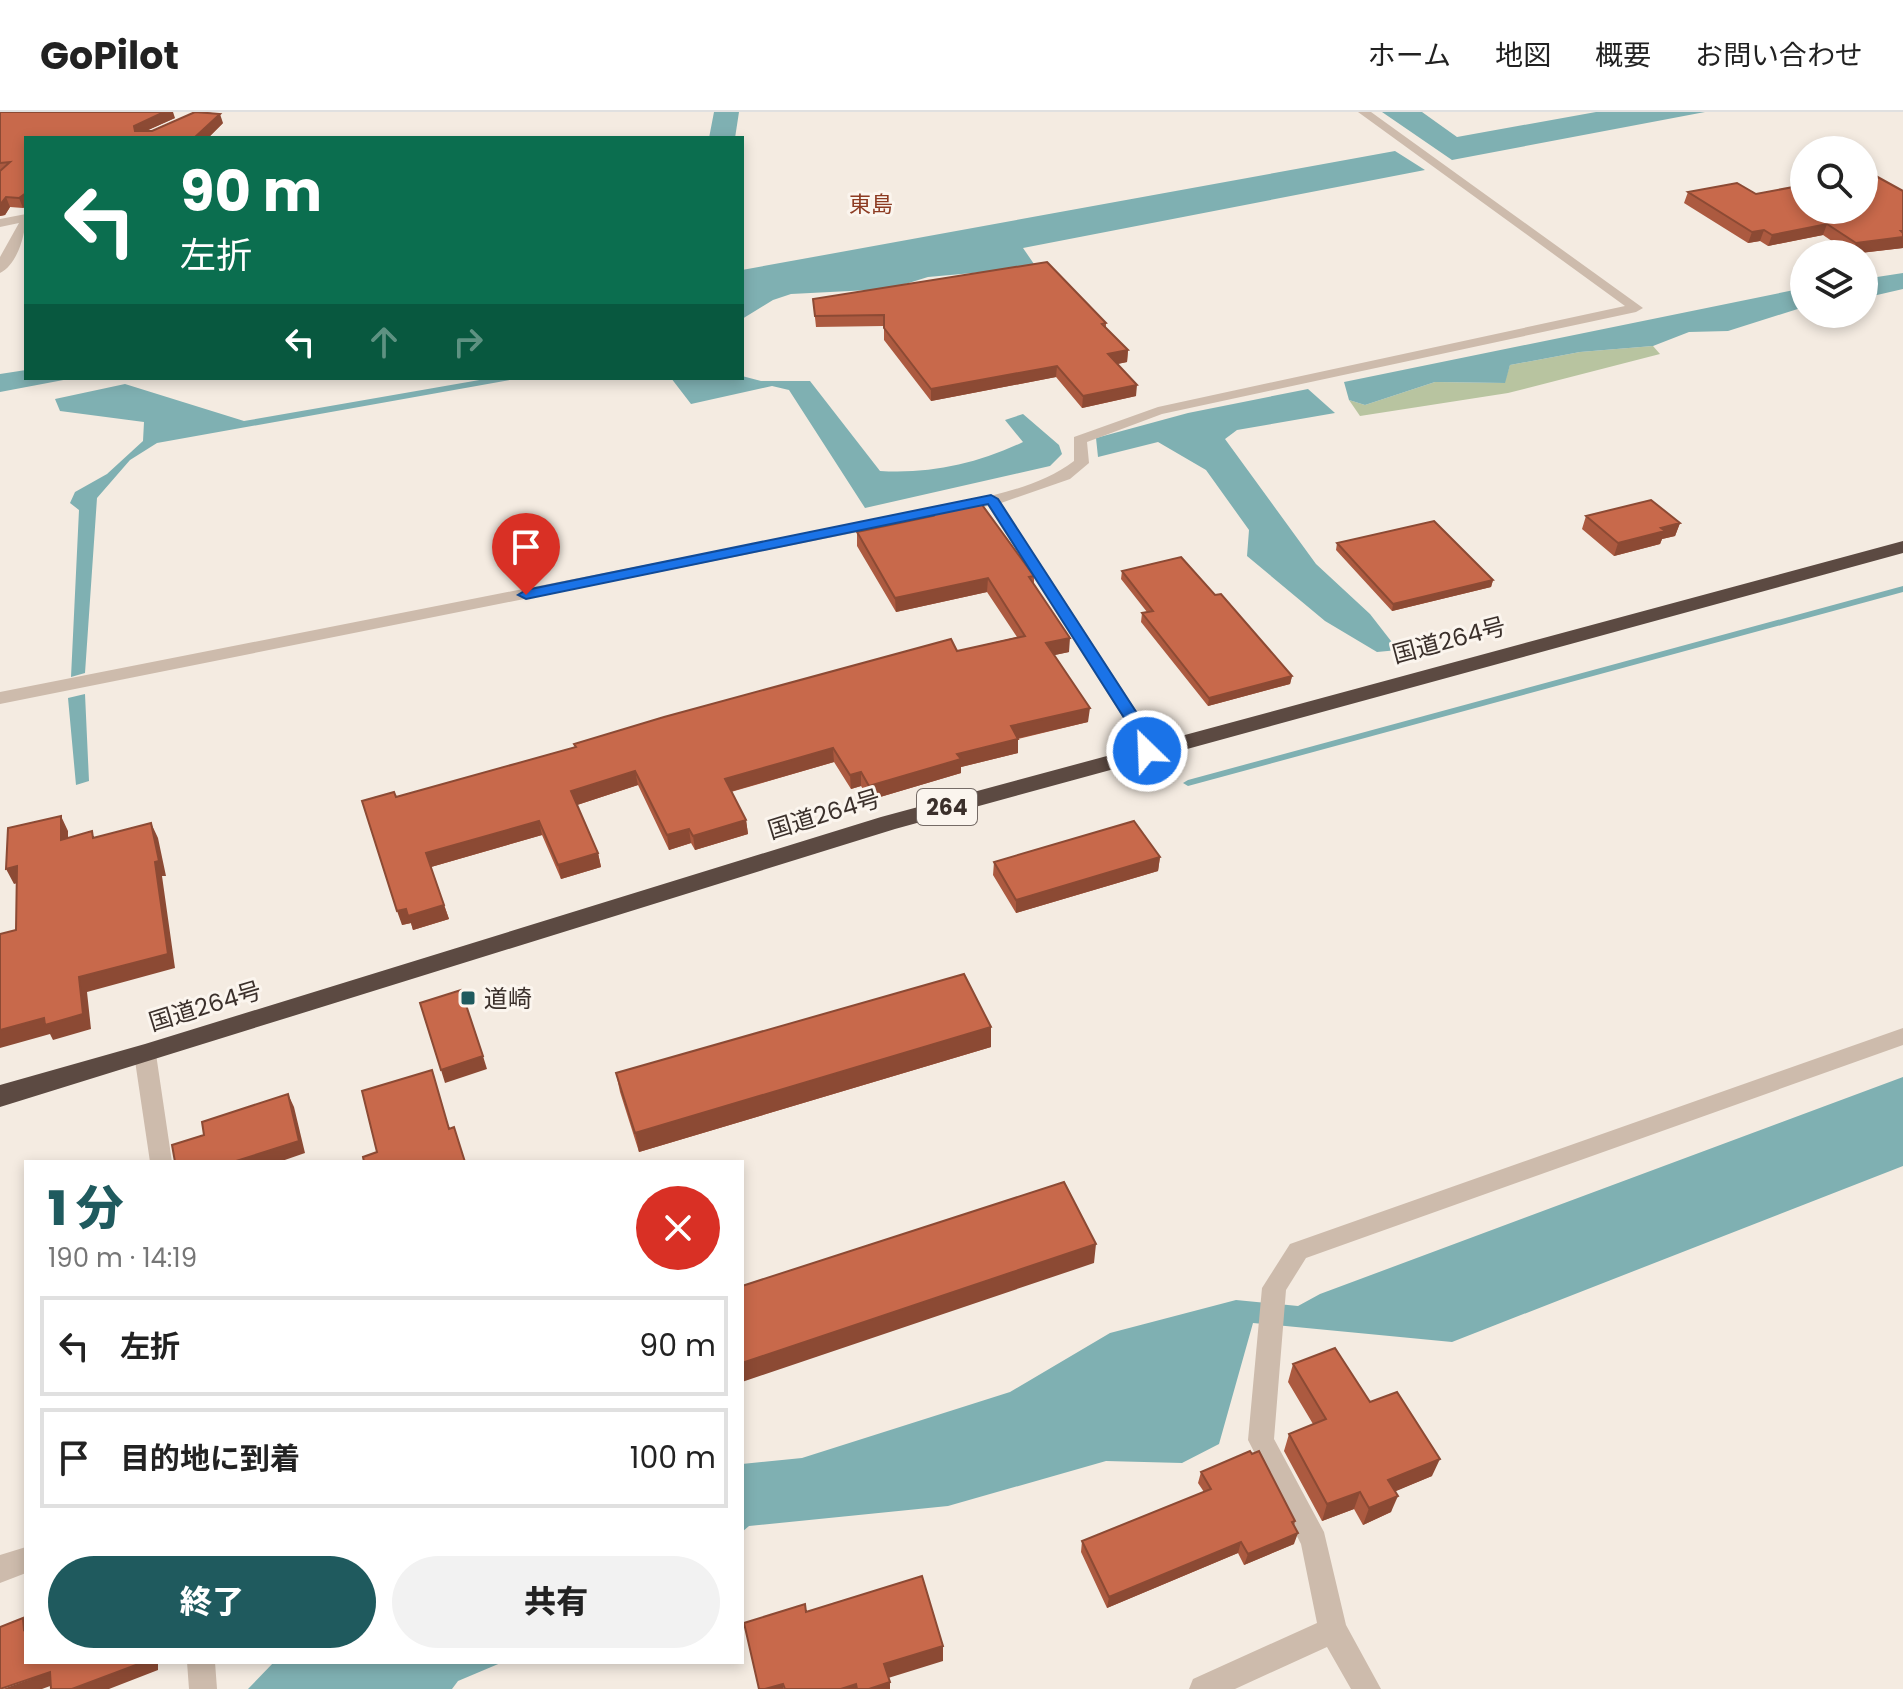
<!DOCTYPE html>
<html lang="ja">
<meta charset="utf-8">
<style>
:root{--surface:#fff;--page:#f2f2f2;--text:#222;--muted:#767676;--line:#e0e0e0;--accent:#1f5a5e}
body{margin:0;font-family:Poppins,"Noto Sans JP",sans-serif;background:var(--page);color:var(--text);height:100vh;display:flex;flex-direction:column;font-size:30px;white-space:nowrap}
*{box-sizing:border-box;margin:0}
p{font-size:26px;color:var(--muted)}
.icon{flex:none;width:44px;height:44px;fill:none;stroke:currentColor;stroke-width:2;stroke-linecap:round;stroke-linejoin:round}
.map{position:relative;flex:1;overflow:hidden}
.sheet{position:absolute;left:24px;top:1048px;width:720px;height:504px;display:flex;flex-direction:column;background:var(--surface);border-radius:0px;box-shadow:0 4px 12px #0003}
.sheet>*{flex:none}
.banner{position:absolute;left:24px;top:24px;width:720px;height:244px;border-radius:0px;box-shadow:0 4px 12px #0003;background:#0b6e4f;color:#fff;overflow:hidden}
.buttons{position:absolute;left:1790px;top:24px;display:grid;gap:16px}
.buttons a{display:grid;place-items:center;width:88px;height:88px;border-radius:50%;background:var(--surface);box-shadow:0 4px 12px #0003;font-size:40px}
.pin{position:absolute;display:grid;place-items:center;width:68px;height:68px;color:#fff;margin:-82px -34px;border-radius:50% 50% 50% 0;rotate:-45deg;box-shadow:0 0 8px #0007}
.pin .icon{rotate:45deg}
.me{position:absolute;width:88px;margin:-44px;rotate:336deg;stroke-linejoin:round;filter:drop-shadow(0 0 6px #0008)}
.turn{display:flex;align-items:center;gap:28px;height:168px;padding:0 24px;font-size:36px}
.turn .icon{width:104px;height:104px;stroke-width:2.5}
.turn b{display:block;font-size:56px;line-height:68px}
.lanes{display:flex;align-items:center;height:76px;padding:0 24px;background:#0003;justify-content:center;gap:40px;direction:ltr}
.lanes .off{opacity:.35}
.round{display:grid;place-items:center;flex:none;width:84px;height:84px;border-radius:42px;background:var(--page)}
.summary{display:flex;align-items:center;justify-content:space-between;height:136px;padding:0 24px}
h1{font-size:48px;font-weight:800;line-height:60px;color:var(--accent)}
.action{display:flex;gap:16px;margin-top:auto;padding:16px 24px}
.action a{flex:1;height:92px;border-radius:48px;background:var(--accent);color:#fff;font-size:32px;font-weight:800;line-height:92px;text-align:center}
.action a+a{background:var(--page);color:var(--text)}
ul{padding:0;list-style:none}
li{display:flex;align-items:center;gap:24px;height:100px;margin:0 16px 12px;padding:0 8px;border:4px solid var(--line);border-radius:0px}
li div{flex:1}
li b{display:block;font-size:30px}
li em{font-style:normal}
header{display:flex;align-items:center;gap:48px;box-sizing:border-box;height:112px;padding:0 40px;background:var(--surface);border-bottom:2px solid var(--line)}
header strong{font-size:38px}
nav{display:flex;gap:44px;margin-inline-start:auto;font-size:28px}
.map>svg:first-child{display:block}
.green{fill:#b8c4a0}
.water{fill:#7fb0b2}
.lines{fill:none;stroke-linecap:round;stroke-linejoin:round}
.stream{fill:#7fb0b2;fill-rule:evenodd}
.street{fill:#cdbbac;fill-rule:evenodd}
.highway{fill:#5c4a42;fill-rule:evenodd}
.wall{fill:#ac5a40}
.shaded-wall{fill:#8c4a34}
.building{fill:#c8694b;stroke:#8c4a34;stroke-width:2}
.route{fill:#1a73e8;stroke:#114b97;stroke-width:2}
.poi-dot{fill:#1f5a5e;stroke:#fbf5ee;stroke-width:3}
.labels{text-anchor:middle;dominant-baseline:central;stroke-width:6;stroke-linejoin:round;paint-order:stroke}
.far-neighbourhood-label{font-size:22px;fill:#8c3b22;stroke:#fbf5ee}
.shield{fill:#fbf5ee;stroke:#756b66;stroke-width:2}
.shield-label{font-size:22px;font-weight:bold;fill:#3b302b}
.street-label{font-size:24px;fill:#3b302b;stroke:#fbf5ee}
.poi-label{font-size:24px;fill:#3b302b;stroke:#fbf5ee;text-anchor:start}
</style>
<header>
<strong>GoPilot</strong>
<nav><a>ホーム</a><a>地図</a><a>概要</a><a>お問い合わせ</a></nav>
</header>
<div class="map">
<svg width="1903" height="1577" viewBox="0 0 1903 1577">
<rect width="100%" height="100%" fill="#f4ebe1"/>
<path class="green" d="M 1653,234 L 1660,242 L 1508,281 L 1360,304 L 1349,288 L 1365,293 L 1435,270 L 1504,271 L 1510,253 L 1580,240 Z"/>
<path class="water" d="M 714,0 L 739,0 L 735,26 L 709,26 Z
M 1382,0 L 1422,0 L 1457,25 L 1596,0 L 1705,0 L 1452,48 Z
M 1395,39 L 1425,58 L 1023,136 L 1034,152 L 1006,158 L 928,165 L 889,177 L 791,182 L 773,188 L 742,207 L 742,158 Z
M 1903,161 L 1903,177 L 1864,186 L 1864,167 Z
M 1804,176 L 1804,195 L 1728,219 L 1689,220 L 1653,234 L 1580,240 L 1510,253 L 1505,271 L 1435,270 L 1365,293 L 1349,288 L 1344,270 Z
M 26,258 L 26,266 L 74,266 L 0,280 L 0,262 Z
M 742,264 L 761,269 L 810,269 L 880,359 C 930,362 977,352 1023,330 L 1005,308 L 1023,302 L 1059,333 L 1062,342 L 1050,354 L 865,396 L 789,278 L 772,274 L 691,292 L 671,266 Z
M 491,266 L 521,266 L 157,331 L 130,348 L 97,386 L 85,561 L 71,565 L 79,398 L 70,391 L 75,380 L 107,362 L 143,329 L 144,310 L 60,299 L 55,287 L 125,272 L 244,309 Z
M 1308,277 L 1335,301 L 1237,318 L 1225,327 L 1316,452 L 1370,502 L 1398,538 L 1377,540 L 1325,509 L 1247,444 L 1249,418 L 1206,358 L 1158,330 L 1098,345 L 1096,326 L 1188,301 Z
M 85,582 L 89,669 L 76,673 L 68,586 Z
M 1903,965 L 1903,1054 L 1452,1230 L 1253,1211 L 1219,1332 L 1182,1351 L 1106,1349 L 948,1394 L 749,1414 L 742,1420 L 742,1352 L 802,1346 L 1010,1280 L 1110,1221 L 1236,1188 L 1298,1194 L 1320,1182 Z
M 274,1550 L 503,1550 L 458,1569 L 452,1577 L 248,1577 Z"/>
<g class="lines">
<path class="stream" d="M 1903,474 L 1903,480 L 1188,674 L 1183,671 L 1188,668 Z"/>
<path class="street" d="M 196,0 L 212,0 L 154,26 L 138,26 Z
M 1358,0 L 1371,0 L 1643,196 L 1636,200 L 1162,302 L 1087,330 L 1089,351 L 1070,367 L 1001,391 L 1145,612 L 1156,639 L 1153,643 L 1141,643 L 1127,612 L 988,394 L 0,592 L 0,580 L 970,389 C 1006,380 1044,372 1074,349 L 1074,325 L 1158,295 L 1625,194 Z
M 26,102 C 26,121 18,152 0,161 L 0,145 L 19,111 L 0,115 L 0,107 Z
M 1903,916 L 1903,933 L 1306,1146 L 1286,1178 L 1274,1327 L 1324,1420 L 1346,1513 L 1381,1577 L 1351,1577 L 1327,1535 L 1235,1577 L 1189,1577 L 1193,1567 L 1317,1511 L 1301,1432 L 1248,1328 L 1262,1176 L 1290,1132 Z
M 145,934 L 153,936 L 156,942 L 172,1050 L 150,1050 L 134,942 L 137,936 Z
M 26,1435 L 26,1461 L 0,1471 L 0,1443 Z
M 187,1550 L 215,1550 L 217,1577 L 189,1577 Z"/>
<path class="highway" d="M 1903,429 L 1903,441 L 895,717 L 0,995 L 0,973 L 145,932 L 881,705 Z"/>
</g>
<path class="wall" d="M 0,0 L 175,6 L 146,19 L 223,11 L 208,26 L 26,26 L 26,94 L 23,96 L 10,95 L 5,103 L 0,104 Z
M 1903,79 L 1903,136 L 1851,142 L 1823,123 L 1768,134 L 1760,129 L 1748,131 L 1684,91 L 1688,80 L 1756,82 Z
M 813,187 L 1106,211 L 1106,216 L 1128,238 L 1127,250 L 1117,252 L 1136,284 L 1082,296 L 1056,265 L 931,289 L 884,228 L 884,214 L 816,215 Z
M 930,401 L 1034,464 L 1034,472 L 1069,540 L 1054,543 L 1088,610 L 1018,627 L 1018,641 L 961,655 L 961,661 L 870,688 L 861,674 L 851,677 L 834,650 L 731,680 L 746,708 L 748,722 L 695,738 L 691,731 L 669,738 L 638,673 L 577,693 L 598,741 L 601,755 L 561,767 L 542,723 L 431,755 L 449,807 L 413,818 L 411,811 L 402,813 L 396,685 L 575,635 L 574,632 L 957,539 L 1017,525 L 987,480 L 896,500 L 857,434 L 857,420 L 930,405 Z
M 1586,404 L 1680,411 L 1675,424 L 1662,427 L 1660,432 L 1614,444 L 1582,417 Z
M 1337,431 L 1493,468 L 1491,475 L 1392,499 L 1336,438 Z
M 1122,459 L 1215,483 L 1292,564 L 1290,572 L 1208,594 L 1141,510 L 1142,501 L 1147,500 L 1121,467 Z
M 1160,745 L 1158,759 L 1016,801 L 993,763 L 994,750 Z
M 991,915 L 991,935 L 639,1040 L 620,980 L 616,961 Z
M 1293,1252 L 1370,1290 L 1432,1364 L 1395,1379 L 1391,1400 L 1363,1413 L 1354,1397 L 1322,1409 L 1284,1339 L 1289,1322 L 1313,1312 L 1288,1270 Z
M 1201,1360 L 1295,1409 L 1294,1414 L 1294,1432 L 1244,1453 L 1238,1441 L 1107,1496 L 1081,1440 L 1082,1429 L 1204,1380 L 1198,1371 Z"/>
<path class="shaded-wall" d="M 164,0 L 173,0 L 175,6 L 137,23 L 137,26 L 134,14 Z
M 220,2 L 223,11 L 208,26 L 194,26 Z
M 26,81 L 26,94 L 23,96 L 19,86 Z
M 6,85 L 10,95 L 5,103 L 0,104 L 0,93 Z
M 1827,112 L 1823,123 L 1768,134 L 1772,123 Z
M 1764,118 L 1760,129 L 1748,131 L 1752,120 Z
M 1903,119 L 1903,136 L 1852,142 L 1856,131 Z
M 1128,238 L 1127,250 L 1108,254 L 1108,242 Z
M 1057,254 L 1056,265 L 931,289 L 931,277 Z
M 1137,273 L 1136,284 L 1082,296 L 1083,284 Z
M 1680,411 L 1675,424 L 1662,427 L 1660,432 L 1614,444 L 1618,431 L 1661,416 Z
M 988,466 L 987,480 L 896,500 L 895,486 Z
M 1493,468 L 1491,475 L 1392,499 L 1393,492 Z
M 1070,526 L 1069,540 L 1046,545 L 1046,531 Z
M 1292,564 L 1290,572 L 1208,594 L 1209,586 Z
M 1090,596 L 1088,610 L 1011,628 L 1011,614 Z
M 1018,627 L 1018,641 L 961,655 L 961,661 L 870,688 L 869,674 L 957,642 Z
M 833,636 L 834,650 L 726,681 L 725,667 Z
M 635,659 L 638,673 L 574,694 L 571,679 Z
M 861,660 L 861,674 L 851,677 L 850,663 Z
M 61,704 L 68,719 L 68,742 L 61,728 Z
M 746,708 L 748,722 L 695,738 L 693,724 Z
M 539,709 L 542,723 L 431,755 L 426,741 Z
M 151,711 L 158,726 L 166,764 L 162,764 L 175,856 L 87,880 L 91,917 L 53,928 L 50,922 L 0,936 L 0,918 L 79,865 L 155,750 Z
M 689,717 L 691,731 L 669,738 L 667,723 Z
M 598,741 L 601,755 L 561,767 L 558,753 Z
M 1160,745 L 1158,759 L 1016,801 L 1016,788 Z
M 17,754 L 25,769 L 14,772 L 6,757 Z
M 444,793 L 449,807 L 413,818 L 411,811 L 402,813 L 397,799 L 406,797 Z
M 991,915 L 991,935 L 639,1040 L 635,1021 Z
M 483,944 L 487,957 L 445,971 L 441,958 Z
M 288,982 L 294,995 L 305,1041 L 279,1050 L 233,1050 Z
M 1096,1132 L 1094,1151 L 742,1270 L 742,1251 Z
M 1440,1347 L 1432,1364 L 1382,1385 L 1388,1368 Z
M 1360,1380 L 1354,1397 L 1322,1409 L 1327,1392 Z
M 1398,1384 L 1391,1400 L 1363,1413 L 1369,1396 Z
M 1298,1421 L 1294,1432 L 1244,1453 L 1248,1442 Z
M 1241,1430 L 1238,1441 L 1107,1496 L 1109,1485 Z
M 943,1534 L 943,1549 L 885,1567 L 884,1552 Z
M 144,1550 L 158,1550 L 158,1558 L 109,1577 L 72,1577 Z
M 50,1560 L 61,1570 L 42,1577 L 3,1577 Z
M 890,1570 L 890,1577 L 869,1577 Z
M 783,1572 L 784,1577 L 765,1577 Z
M 856,1572 L 856,1577 L 841,1577 Z"/>
<path class="building" d="M 0,0 L 164,0 L 134,14 L 135,19 L 152,19 L 195,0 L 220,2 L 194,26 L 26,26 L 26,81 L 19,86 L 6,85 L 0,93 L 0,59 L 10,50 L 0,51 Z
M 1874,63 L 1903,79 L 1903,119 L 1901,119 L 1903,121 L 1903,125 L 1856,131 L 1827,112 L 1772,123 L 1764,118 L 1752,120 L 1688,80 L 1737,71 L 1756,82 L 1804,73 L 1804,98 L 1864,98 L 1864,65 Z
M 1047,150 L 1106,211 L 1102,212 L 1128,238 L 1108,242 L 1137,273 L 1083,284 L 1057,254 L 931,277 L 884,216 L 884,203 L 815,204 L 813,187 Z
M 1651,388 L 1680,411 L 1661,416 L 1665,419 L 1618,431 L 1586,404 Z
M 980,390 L 1034,464 L 1029,465 L 1070,526 L 1046,531 L 1090,596 L 1011,614 L 1018,627 L 957,642 L 961,647 L 869,674 L 861,660 L 850,663 L 833,636 L 725,667 L 746,708 L 693,724 L 689,717 L 667,723 L 635,659 L 571,679 L 598,741 L 558,753 L 539,709 L 426,741 L 444,793 L 408,804 L 406,797 L 397,799 L 362,689 L 394,680 L 396,685 L 576,635 L 574,632 L 664,605 L 951,527 L 957,539 L 1025,524 L 988,466 L 895,486 L 857,420 L 933,404 L 930,401 Z
M 1434,409 L 1493,468 L 1393,492 L 1337,431 Z
M 1181,445 L 1215,483 L 1221,482 L 1292,564 L 1209,586 L 1142,501 L 1153,499 L 1122,459 Z
M 61,704 L 61,728 L 92,719 L 93,726 L 151,711 L 159,749 L 155,750 L 168,842 L 79,865 L 83,902 L 45,913 L 44,906 L 0,918 L 0,822 L 16,818 L 17,754 L 6,757 L 8,716 Z
M 1134,709 L 1160,745 L 1016,788 L 994,750 Z
M 964,862 L 991,915 L 635,1021 L 616,961 Z
M 461,878 L 483,944 L 441,958 L 420,891 Z
M 432,958 L 449,1017 L 454,1015 L 465,1050 L 364,1050 L 363,1045 L 377,1040 L 362,979 Z
M 288,982 L 299,1029 L 233,1050 L 175,1050 L 172,1033 L 204,1023 L 202,1010 Z
M 1064,1070 L 1096,1132 L 742,1251 L 742,1174 Z
M 1335,1236 L 1370,1290 L 1397,1280 L 1440,1347 L 1388,1368 L 1398,1384 L 1369,1396 L 1360,1380 L 1327,1392 L 1289,1322 L 1326,1307 L 1293,1252 Z
M 1250,1339 L 1252,1342 L 1259,1339 L 1295,1409 L 1292,1410 L 1298,1421 L 1248,1442 L 1241,1430 L 1109,1485 L 1082,1429 L 1211,1377 L 1201,1360 Z
M 922,1464 L 943,1534 L 884,1552 L 890,1570 L 869,1577 L 857,1577 L 856,1572 L 841,1577 L 785,1577 L 783,1572 L 765,1577 L 759,1577 L 744,1511 L 805,1492 L 806,1500 Z
M 23,1506 L 24,1518 L 26,1517 L 26,1550 L 144,1550 L 72,1577 L 51,1577 L 50,1560 L 0,1577 L 0,1515 Z"/>
<path class="route" d="M 991,383 L 998,387 L 1144,612 L 1155,639 L 1153,643 L 1141,643 L 1128,612 L 988,392 L 526,487 L 518,483 L 526,478 Z"/>
<rect class="poi-dot" x="460" y="878" width="16" height="16" rx="4"/>
<g class="labels">
<g class="far-neighbourhood-label">
<text x="871" y="92">東島</text>
</g>
<rect class="shield" x="917" y="677" width="60" height="36" rx="6"/>
<g class="shield-label">
<text x="947" y="695">264</text>
</g>
<g class="street-label">
<text transform="translate(1449 528) rotate(-15)">国道264号</text>
<text transform="translate(824 702) rotate(-17)">国道264号</text>
<text transform="translate(205 894) rotate(-17)">国道264号</text>
</g>
<g class="poi-label">
<text x="484" y="886">道崎</text>
</g>
</g>
</svg>
<div class="buttons">
<a><svg class="icon" aria-label="search" viewBox="0 0 24 24"><circle cx="10" cy="10" r="6"/><path d="M15 15l6 6"/></svg></a>
<a><svg class="icon" aria-label="layers" viewBox="0 0 24 24"><path d="M12 4l9 5-9 5-9-5zM3 14l9 5 9-5"/></svg></a>
</div>
<div class="pin" style="left:526px;top:483px;background:#d93025"><svg class="icon" aria-label="arrive" viewBox="0 0 24 24"><path d="M6 21V4h12l-3 4 3 4H6"/></svg></div>
<svg class="me" style="left:1147px;top:639px" viewBox="-20 -20 40 40"><circle r="17" fill="#1a73e8" stroke="#fff" stroke-width="3"/><path d="M0-11L8 9 0 5-8 9z" fill="#fff"/></svg>
<div class="banner">
<div class="turn"><svg class="icon" aria-label="left" viewBox="0 0 24 24"><path d="M17 20v-9H6M10 6l-5 5 5 5"/></svg><div><b>90 m</b>左折</div></div>
<div class="lanes"><svg class="icon" aria-label="left" viewBox="0 0 24 24"><path d="M17 20v-9H6M10 6l-5 5 5 5"/></svg><svg class="icon off" aria-label="ahead" viewBox="0 0 24 24"><path d="M12 20V5M6 11l6-6 6 6"/></svg><svg class="icon off" aria-label="right" viewBox="0 0 24 24"><path d="M7 20v-9h11M14 6l5 5-5 5"/></svg></div>
</div>
<section class="sheet">
<div class="summary"><div><h1>1 分</h1><p>190 m · 14:19</p></div><a class="round" style="background:#d93025;color:#fff"><svg class="icon" aria-label="close" viewBox="0 0 24 24"><path d="M6 6l12 12M18 6L6 18"/></svg></a></div>
<ul>
<li><svg class="icon" aria-label="left" viewBox="0 0 24 24"><path d="M17 20v-9H6M10 6l-5 5 5 5"/></svg><div><b>左折</b></div><em>90 m</em></li>
<li><svg class="icon" aria-label="arrive" viewBox="0 0 24 24"><path d="M6 21V4h12l-3 4 3 4H6"/></svg><div><b>目的地に到着</b></div><em>100 m</em></li>
</ul>
<div class="action"><a>終了</a><a>共有</a></div>
</section>
</div>
